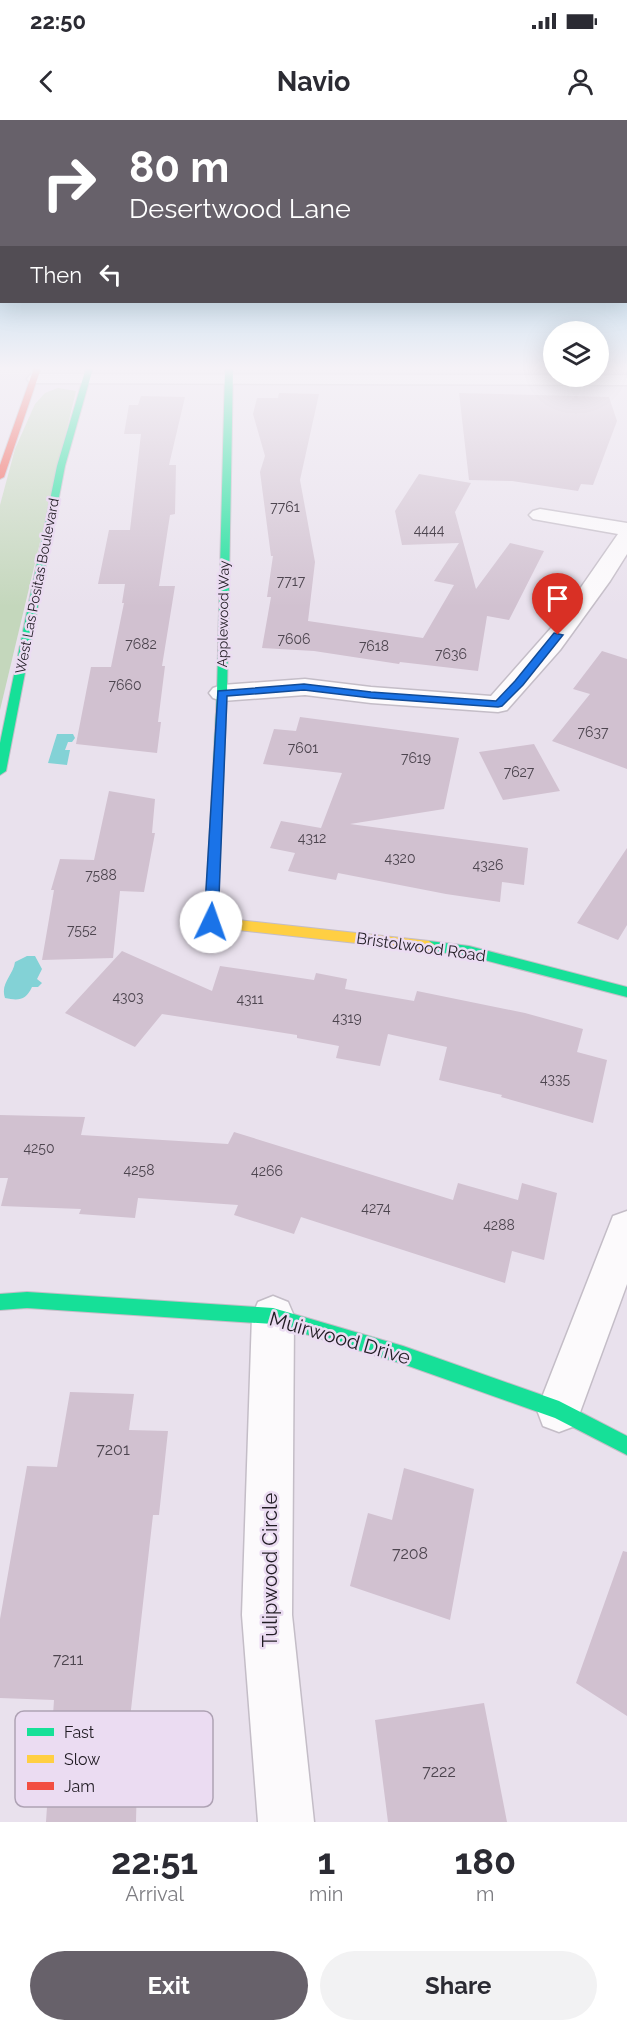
<!DOCTYPE html>
<style>
:root{--surface:#fff;--page:#f2f2f3;--text:#2b2b33;--muted:#7c7c81;--accent:#67616a}
body{margin:0;font-family:Raleway,sans-serif;background:var(--page);color:var(--text);height:100vh;display:flex;flex-direction:column;font-size:22px;white-space:nowrap}
*{box-sizing:border-box;margin:0}
p{font-size:20px;color:var(--muted)}
.icon{flex:none;width:33px;height:33px;fill:none;stroke:currentColor;stroke-width:2;stroke-linecap:round;stroke-linejoin:round}
.map{position:relative;height:1702px;overflow:hidden}
.panel{display:flex;flex-direction:column;background:var(--surface);flex:1}
.panel>*{flex:none}
.hud{position:absolute;left:0px;top:0px;width:627px;height:183px;box-shadow:0 6px 24px #0002;background:#67616a;color:#fff;overflow:hidden}
.controls{position:absolute;left:543px;top:201px;display:grid;gap:12px}
.controls a{display:grid;place-items:center;width:66px;height:66px;border-radius:50%;background:var(--surface);box-shadow:0 6px 24px #0002;font-size:30px}
.pin{position:absolute;display:grid;place-items:center;width:51px;height:51px;color:#fff;margin:-62px -26px;border-radius:50% 50% 50% 0;rotate:-45deg;box-shadow:0 0 6px #0007}
.pin .icon{rotate:45deg}
.me{position:absolute;width:66px;margin:-33px;rotate:3deg;stroke-linejoin:round;filter:drop-shadow(0 0 4px #0008)}
.turn{display:flex;align-items:center;gap:21px;height:126px;padding:0 30px;font-size:27px}
.turn .icon{width:78px;height:78px;stroke-width:2.5}
.turn b{display:block;font-size:42px;line-height:51px}
.then{display:flex;align-items:center;height:57px;padding:0 30px;background:#0003;gap:12px;font-size:22px}
.eta{display:flex;justify-content:space-evenly;align-items:center;height:102px;text-align:center}
.eta b{font-size:36px;font-weight:700;line-height:42px}
.cta{display:flex;gap:12px;margin-top:auto;padding:12px 30px}
.cta a{flex:1;height:69px;border-radius:36px;background:var(--accent);color:#fff;font-size:24px;font-weight:700;line-height:69px;text-align:center}
.cta a+a{background:var(--page);color:var(--text)}
.status{display:flex;justify-content:space-between;align-items:center;height:42px;padding:0 30px;background:var(--surface);direction:ltr}
.status svg{height:16px;fill:currentColor}
header{display:flex;justify-content:space-between;align-items:center;height:78px;padding:0 30px;background:var(--surface);font-size:27px;font-weight:700}
.map>svg:first-child{display:block}
.green{fill:#c4d7bc}
.water{fill:#83d2d6}
.building{fill:#d1c1d0}
.lines{fill:none;stroke-linecap:round;stroke-linejoin:round}
.street-casing{stroke:#c4bdc7;stroke-width:3}
.fast-casing{stroke:#c4bdc7;stroke-width:2}
.slow-casing{stroke:#c4bdc7;stroke-width:2}
.jam-casing{stroke:#c4bdc7;stroke-width:2}
.street{fill:#fcfafc;fill-rule:evenodd}
.fast{fill:#16e098;fill-rule:evenodd}
.slow{fill:#ffcf43;fill-rule:evenodd}
.jam{fill:#f24e42;fill-rule:evenodd}
.route{fill:#1a73e8;stroke:#114b97;stroke-width:1.5}
.labels{text-anchor:middle;dominant-baseline:central;stroke-width:5;stroke-linejoin:round;paint-order:stroke}
.number-label{font-size:14px;fill:#4d454f}
.far-street-label{font-size:14px;fill:#211c24;stroke:#ebdcf2}
.street-label{font-size:16px;fill:#211c24;stroke:#ebdcf2}
.near-number-label{font-size:16px;fill:#4d454f}
.near-street-label{font-size:20px;fill:#211c24;stroke:#ebdcf2}
.key{fill:#ebdcf2;stroke:#aea2b4;stroke-width:1.5}
.key-label{font-size:16px;fill:#211c24}
</style>
<div class="status"><b>22:50</b><svg viewBox="0 0 49 12"><path d="M0 12V9h3v3zM5 12V6h3v6zM10 12V3h3v9zM15 12V0h3v12zM26 1h20v11H26zM47 4h2v5h-2z"/></svg></div>
<header><svg class="icon" aria-label="back" viewBox="0 0 24 24"><path d="M15 5l-7 7 7 7"/></svg>Navio<svg class="icon" aria-label="person" viewBox="0 0 24 24"><circle cx="12" cy="8" r="4"/><path d="M4 21q1-7 8-7t8 7"/></svg></header>
<div class="map">
<svg width="627" height="1702" viewBox="0 0 627 1702">
<rect width="100%" height="100%" fill="#e9e1ed"/>
<path class="green" d="M 58,268 L 76,271 L 0,590 L 0,385 L 15,329 L 35,284 L 45,273 Z"/>
<path class="water" d="M 57,614 L 73,614 L 75,618 L 72,622 L 68,622 L 65,630 L 70,630 L 67,645 L 48,643 Z
M 27,836 L 35,836 L 42,849 L 37,859 L 42,863 L 38,867 L 32,867 C 26,880 19,881 5,878 C 0,863 13,856 15,842 Z"/>
<path class="building" d="M 279,273 L 319,274 L 300,360 L 315,442 L 308,501 L 423,518 L 454,465 L 434,461 L 459,423 L 402,425 L 395,391 L 419,354 L 471,363 L 455,392 L 476,469 L 510,423 L 544,431 L 509,500 L 487,496 L 478,551 L 400,542 L 399,544 L 314,531 L 262,528 L 271,477 L 267,477 L 273,436 L 271,436 L 260,352 L 265,336 L 253,294 L 257,278 L 278,278 Z
M 459,273 L 609,277 L 617,301 L 593,365 L 581,364 L 578,371 L 512,361 L 469,360 Z
M 141,276 L 185,277 L 169,345 L 176,345 L 175,394 L 170,395 L 159,466 L 175,466 L 162,546 L 165,546 L 158,602 L 161,602 L 157,633 L 76,624 L 91,547 L 111,547 L 124,483 L 122,483 L 125,464 L 98,464 L 109,410 L 130,410 L 141,314 L 124,314 L 129,285 L 138,285 Z
M 602,531 L 627,539 L 627,649 L 552,621 L 590,574 L 573,569 Z
M 300,597 L 459,618 L 444,689 L 350,704 L 528,728 L 524,765 L 502,762 L 500,782 L 446,774 L 338,753 L 336,760 L 288,751 L 295,733 L 270,728 L 281,701 L 321,708 L 342,653 L 263,644 L 274,609 L 296,611 Z
M 534,624 L 560,671 L 503,680 L 479,632 Z
M 109,671 L 155,679 L 152,713 L 155,713 L 144,772 L 120,771 L 113,838 L 42,840 L 54,770 L 51,770 L 60,739 L 94,740 Z
M 627,728 L 627,805 L 618,820 L 577,803 Z
M 122,831 L 212,871 L 220,846 L 314,860 L 316,853 L 347,859 L 345,869 L 414,881 L 417,871 L 525,893 L 583,909 L 577,932 L 607,940 L 593,1003 L 501,977 L 502,975 L 439,960 L 447,927 L 388,914 L 380,946 L 336,938 L 339,926 L 297,918 L 297,915 L 162,894 L 135,927 L 65,893 Z
M 0,995 L 85,997 L 81,1015 L 228,1024 L 234,1012 L 453,1080 L 458,1063 L 518,1080 L 522,1063 L 557,1073 L 544,1140 L 512,1131 L 505,1163 L 301,1097 L 294,1114 L 234,1095 L 238,1085 L 138,1078 L 135,1098 L 79,1094 L 81,1089 L 1,1086 L 8,1058 L 0,1058 Z
M 70,1272 L 134,1274 L 129,1310 L 168,1311 L 159,1395 L 153,1395 L 128,1616 L 138,1615 L 136,1702 L 46,1702 L 54,1580 L 0,1578 L 0,1499 L 27,1346 L 57,1347 Z
M 404,1348 L 474,1369 L 450,1500 L 350,1466 L 368,1393 L 392,1400 Z
M 623,1431 L 627,1432 L 627,1596 L 576,1563 Z
M 484,1583 L 507,1702 L 388,1702 L 375,1600 Z"/>
<g class="lines">
<defs>
<path id="street" d="M 36,254 L 554,255 L 554,256 L 627,255 L 627,265 L 30,263 L 27,259 L 30,255 Z
M 540,389 L 627,403 L 627,434 L 610,461 L 560,530 L 507,590 L 498,592 L 371,583 L 305,575 L 222,581 L 213,578 L 209,573 L 213,568 L 222,565 L 305,559 L 371,567 L 491,576 L 559,499 L 618,414 L 533,399 L 529,395 L 533,391 Z
M 627,1091 L 627,1164 L 575,1306 L 559,1312 L 543,1306 L 537,1290 L 613,1096 Z
M 273,1176 L 288,1182 L 294,1196 L 292,1495 L 314,1702 L 258,1702 L 242,1495 L 252,1196 L 258,1182 Z"/>
<path id="fast" d="M 86,248 L 93,248 L 65,346 L 6,651 L 0,655 L 0,623 L 57,346 Z
M 225,248 L 233,248 L 227,573 L 217,802 L 211,807 L 205,802 L 217,573 Z
M 429,821 L 469,826 L 627,867 L 627,877 L 469,836 L 424,830 L 422,826 Z
M 27,1172 L 273,1188 L 403,1226 L 559,1281 L 627,1316 L 627,1335 L 555,1298 L 403,1244 L 273,1204 L 27,1188 L 0,1190 L 0,1174 Z"/>
<path id="slow" d="M 211,797 L 429,821 L 436,826 L 429,831 L 211,807 L 205,802 Z"/>
<path id="jam" d="M 34,248 L 41,248 L 4,357 L 0,359 L 0,345 Z"/>
</defs>
<use href="#street" class="street-casing"/>
<use href="#fast" class="fast-casing"/>
<use href="#slow" class="slow-casing"/>
<use href="#jam" class="jam-casing"/>
<use href="#street" class="street"/>
<use href="#fast" class="fast"/>
<use href="#slow" class="slow"/>
<use href="#jam" class="jam"/>
</g>
<linearGradient id="sky" x2="0" y2="1"><stop stop-color="#7fc0e1"/><stop offset="0.51" stop-color="#f5f2f7"/><stop offset="1" stop-color="#f5f2f7" stop-opacity="0"/></linearGradient>
<rect width="627" height="487" fill="url(#sky)"/>
<path class="route" d="M 554,513 L 563,515 L 523,565 L 502,586 L 498,587 L 371,578 L 304,570 L 227,576 L 218,802 L 216,805 L 206,805 L 204,802 L 218,571 L 304,564 L 371,572 L 496,581 L 515,561 Z"/>
<g class="labels">
<g class="number-label">
<text x="285" y="387">7761</text>
<text x="429" y="410">4444</text>
<text x="291" y="461">7717</text>
<text x="294" y="519">7606</text>
<text x="141" y="524">7682</text>
<text x="374" y="526">7618</text>
<text x="451" y="534">7636</text>
<text x="125" y="565">7660</text>
<text x="593" y="612">7637</text>
<text x="303" y="628">7601</text>
<text x="416" y="638">7619</text>
<text x="519" y="652">7627</text>
<text x="312" y="718">4312</text>
<text x="400" y="738">4320</text>
<text x="488" y="745">4326</text>
<text x="101" y="755">7588</text>
<text x="82" y="810">7552</text>
<text x="128" y="877">4303</text>
<text x="250" y="879">4311</text>
<text x="347" y="898">4319</text>
<text x="555" y="959">4335</text>
<text x="39" y="1028">4250</text>
<text x="139" y="1050">4258</text>
<text x="267" y="1051">4266</text>
<text x="376" y="1088">4274</text>
<text x="499" y="1105">4288</text>
</g>
<g class="far-street-label">
<text transform="translate(37 466) rotate(-79)">West Las Positas Boulevard</text>
<text transform="translate(223 494) rotate(-89)">Applewood Way</text>
</g>
<g class="street-label">
<text transform="translate(421 827) rotate(8)">Bristolwood Road</text>
</g>
<g class="near-number-label">
<text x="113" y="1329">7201</text>
<text x="410" y="1433">7208</text>
<text x="68" y="1539">7211</text>
<text x="439" y="1651">7222</text>
</g>
<g class="near-street-label">
<text transform="translate(340 1218) rotate(16)">Muirwood Drive</text>
<text transform="translate(270 1450) rotate(-90)">Tulipwood Circle</text>
</g>
</g>
<rect x="15" y="1591" width="198" height="96" rx="9" class="key"/>
<rect x="27" y="1608" width="27" height="8" fill="#16e098"/>
<rect x="27" y="1635" width="27" height="8" fill="#ffcf43"/>
<rect x="27" y="1662" width="27" height="8" fill="#f24e42"/>
<g class="key-label">
<text x="64" y="1618">Fast</text>
<text x="64" y="1645">Slow</text>
<text x="64" y="1672">Jam</text>
</g>
</svg>
<div class="controls">
<a><svg class="icon" aria-label="layers" viewBox="0 0 24 24"><path d="M12 4l9 5-9 5-9-5zM3 14l9 5 9-5"/></svg></a>
</div>
<div class="pin" style="left:558px;top:515px;background:#d93025"><svg class="icon" aria-label="arrive" viewBox="0 0 24 24"><path d="M6 21V4h12l-3 4 3 4H6"/></svg></div>
<svg class="me" style="left:211px;top:802px" viewBox="-20 -20 40 40"><circle r="19" fill="#fff"/><path d="M0-13L10 11 0 6-10 11z" fill="#1a73e8"/></svg>
<div class="hud">
<div class="turn"><svg class="icon" aria-label="right" viewBox="0 0 24 24"><path d="M7 20v-9h11M14 6l5 5-5 5"/></svg><div><b>80 m</b>Desertwood Lane</div></div>
<div class="then">Then<svg class="icon" aria-label="left" viewBox="0 0 24 24"><path d="M17 20v-9H6M10 6l-5 5 5 5"/></svg></div>
</div>
</div>
<section class="panel">
<div class="eta">
<div><b>22:51</b><p>Arrival</p></div>
<div><b>1</b><p>min</p></div>
<div><b>180</b><p>m</p></div>
</div>
<div class="cta"><a>Exit</a><a>Share</a></div>
</section>
